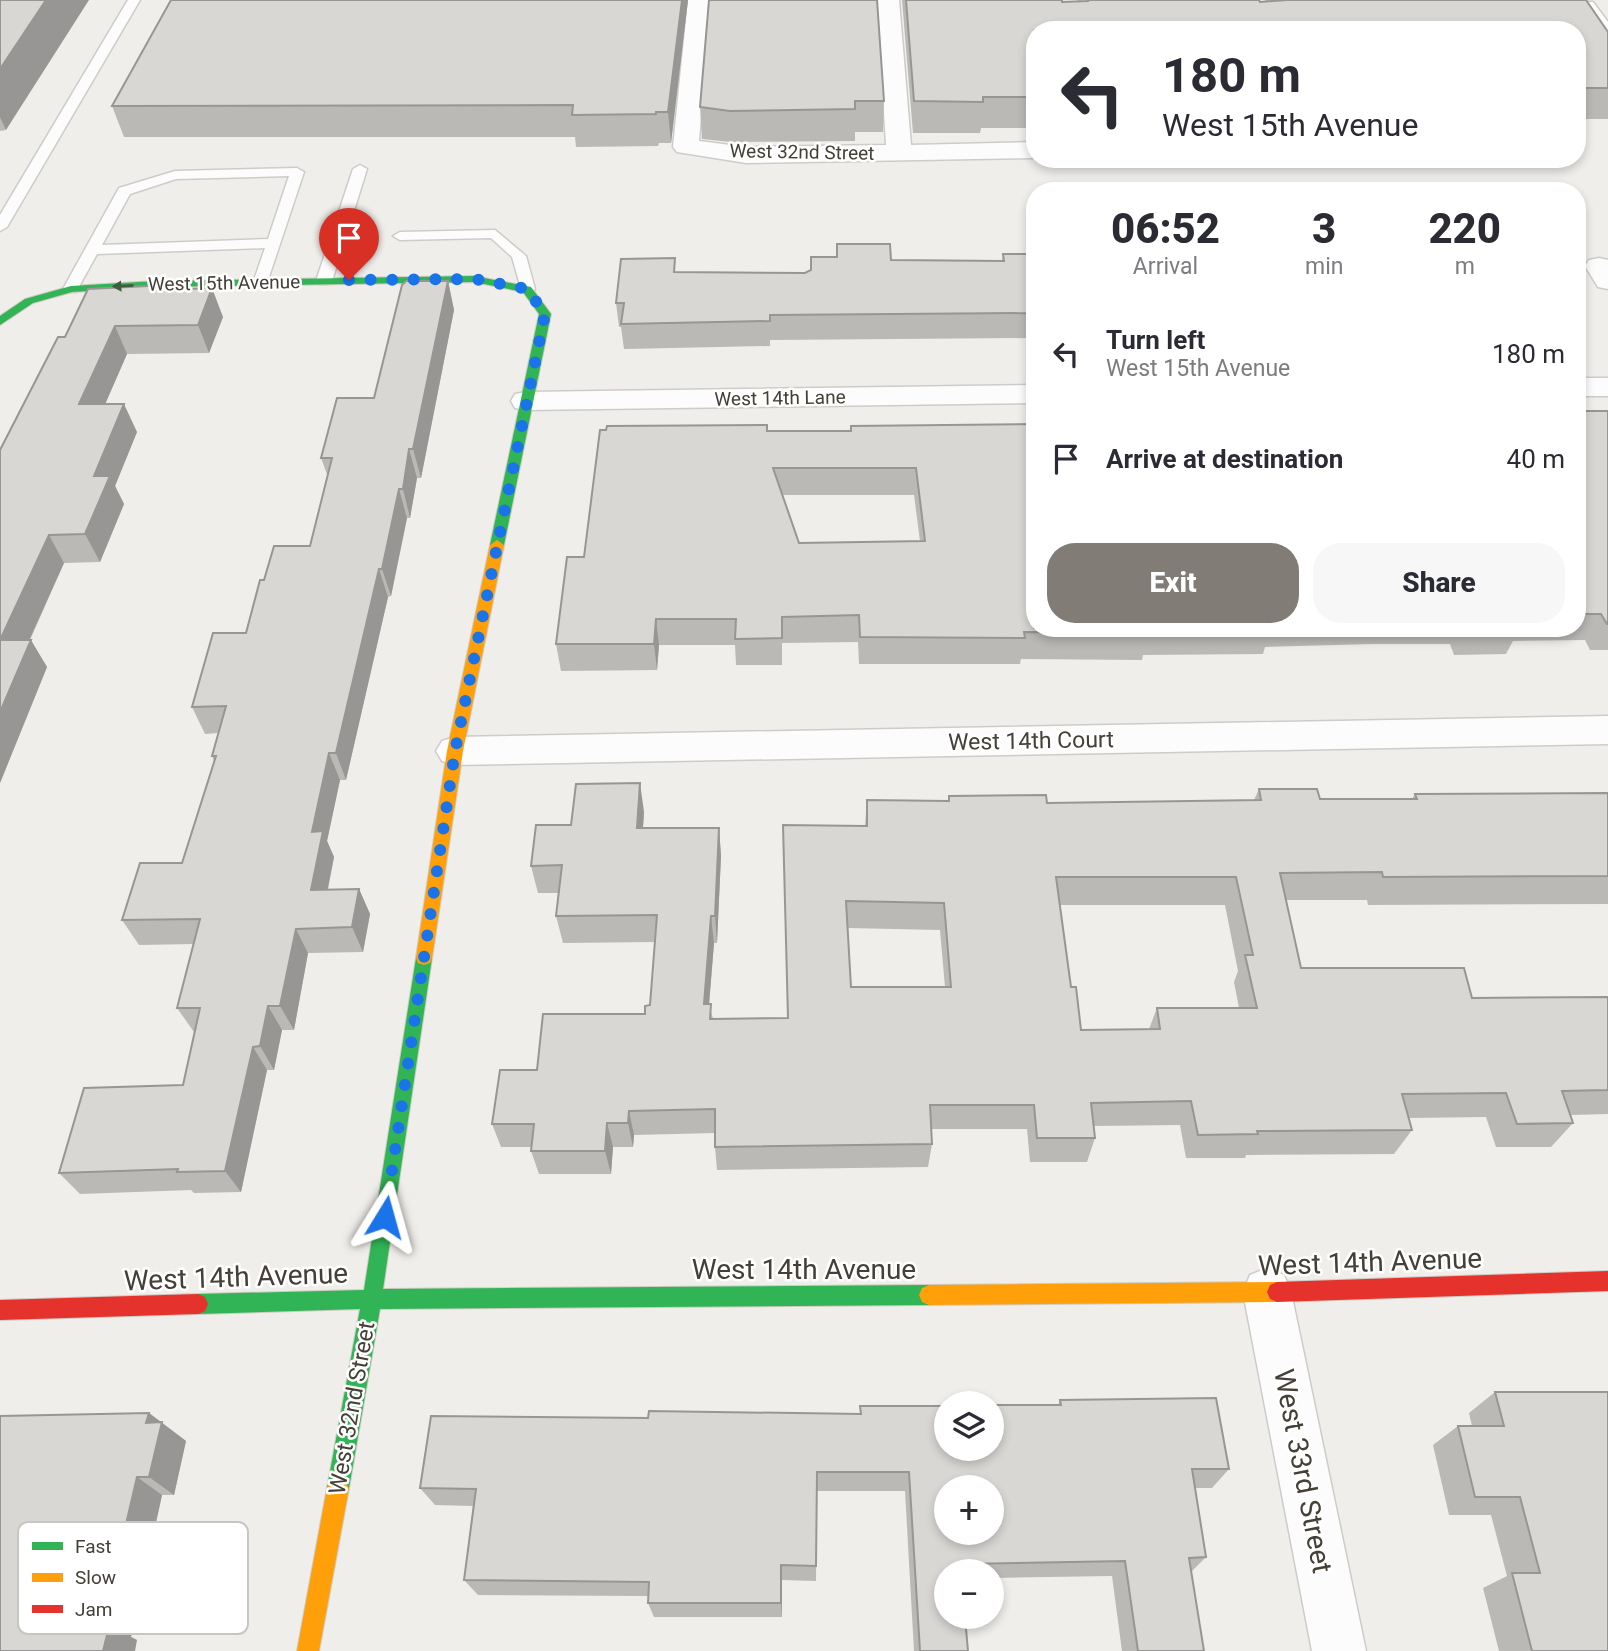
<!DOCTYPE html>
<meta charset="utf-8">
<style>
:root{--surface:#fff;--page:#f7f7f7;--text:#2b2b33;--muted:#7c7c81;--accent:#817d76}
body{margin:0;font-family:Roboto,sans-serif;background:var(--page);color:var(--text);height:100vh;display:flex;flex-direction:column;font-size:26px;white-space:nowrap}
*{box-sizing:border-box;margin:0}
p{font-size:23px;color:var(--muted)}
.icon{flex:none;width:38px;height:38px;fill:none;stroke:currentColor;stroke-width:2;stroke-linecap:round;stroke-linejoin:round}
.map{position:relative;flex:1;overflow:hidden}
.drawer{position:absolute;left:1026px;top:182px;width:560px;height:455px;display:flex;flex-direction:column;background:var(--surface);border-radius:28px;box-shadow:0 4px 10px #0003}
.drawer>*{flex:none}
.top-card{position:absolute;left:1026px;top:21px;width:560px;height:147px;border-radius:28px;box-shadow:0 4px 10px #0003;background:#fff;color:var(--text);overflow:hidden}
.fabs{position:absolute;left:934px;top:1391px;display:grid;gap:14px}
.fabs a{display:grid;place-items:center;width:70px;height:70px;border-radius:50%;background:var(--surface);box-shadow:0 4px 10px #0003;font-size:35px}
.pin{position:absolute;display:grid;place-items:center;width:60px;height:60px;color:#fff;margin:-72px -30px;border-radius:50% 50% 50% 0;rotate:-45deg;box-shadow:0 0 7px #0007}
.pin .icon{rotate:45deg}
.me{position:absolute;width:77px;margin:-38px;rotate:8deg;stroke-linejoin:round;filter:drop-shadow(0 0 5px #0008)}
.turn{display:flex;align-items:center;gap:24px;height:147px;padding:0 21px;font-size:32px}
.turn .icon{width:91px;height:91px;stroke-width:2.5}
.turn b{display:block;font-size:49px;line-height:60px}
.eta{display:flex;justify-content:space-evenly;align-items:center;height:119px;text-align:center}
.eta b{font-size:42px;font-weight:800;line-height:49px}
.action{display:flex;gap:14px;margin-top:auto;padding:14px 21px}
.action a{flex:1;height:80px;border-radius:28px;background:var(--accent);color:#fff;font-size:28px;font-weight:800;line-height:80px;text-align:center}
.action a+a{background:var(--page);color:var(--text)}
ul{padding:0;list-style:none}
li{display:flex;align-items:center;gap:21px;height:105px;padding:0 21px}
li div{flex:1}
li b{display:block;font-size:26px}
li em{font-style:normal}
.map>svg:first-child{display:block}
.lines{fill:none;stroke-linecap:round;stroke-linejoin:round}
.lane-casing{stroke:#ceccc8;stroke-width:3}
.street-casing{stroke:#ceccc8;stroke-width:3}
.fast-casing{stroke:#cecbc2;stroke-width:2}
.slow-casing{stroke:#cecbc2;stroke-width:2}
.jam-casing{stroke:#cecbc2;stroke-width:2}
.lane{fill:#fdfcfc;fill-rule:evenodd}
.street{fill:#fdfcfc;fill-rule:evenodd}
.fast{fill:#30b455;fill-rule:evenodd}
.slow{fill:#ff9f0a;fill-rule:evenodd}
.jam{fill:#e5322d;fill-rule:evenodd}
.wall{fill:#bbb9b5;fill-rule:evenodd}
.shaded-wall{fill:#989694}
.building{fill:#d9d7d3;stroke:#989694;stroke-width:2;fill-rule:evenodd}
.oneway{fill:#405d3e}
.route{stroke:#1a73e8;stroke-width:12;stroke-dasharray:0 21.6}
.labels{text-anchor:middle;dominant-baseline:central;stroke-width:5;stroke-linejoin:round;paint-order:stroke}
.far-street-label{font-size:19px;fill:#454037;stroke:#fff}
.street-label{font-size:23px;fill:#454037;stroke:#fff}
.near-street-label{font-size:28px;fill:#454037;stroke:#fff}
.key{fill:#fff;stroke:#c7c6c3;stroke-width:2}
.key-label{font-size:19px;fill:#454037}
</style>
<div class="map">
<svg width="1608" height="1651" viewBox="0 0 1608 1651">
<rect width="100%" height="100%" fill="#f0eeea"/>
<g class="lines">
<defs>
<path id="lane" d="M 128,0 L 140,0 L 7,227 L 0,231 L 0,215 Z
M 1585,2 L 1593,2 L 1608,22 L 1608,35 L 1604,34 L 1585,8 Z
M 360,165 L 367,169 L 332,281 L 329,284 L 319,284 L 316,281 L 353,169 Z
M 297,168 L 304,172 L 266,286 L 256,286 L 253,283 L 265,248 L 97,254 L 76,292 L 66,292 L 63,289 L 119,188 L 175,171 ZM 289,176 L 268,239 L 102,245 L 130,194 L 176,179 Z
M 495,230 L 526,256 L 535,289 L 532,292 L 522,292 L 512,257 L 491,238 L 400,240 L 393,236 L 400,232 Z"/>
<path id="street" d="M 688,0 L 710,0 L 699,141 L 746,147 L 886,145 L 877,0 L 899,0 L 911,145 L 1034,142 L 1034,158 L 746,163 L 677,152 L 673,147 Z
M 1599,258 L 1608,260 L 1608,289 L 1598,287 L 1585,266 L 1589,260 Z
M 1577,378 L 1608,378 L 1608,396 L 1577,396 Z
M 1034,385 L 1034,403 L 526,410 L 515,408 L 511,401 L 515,394 L 526,392 Z
M 1608,716 L 1608,744 L 455,765 L 442,761 L 436,751 L 442,741 L 455,737 Z
M 1267,1268 L 1284,1275 L 1291,1292 L 1366,1651 L 1312,1651 L 1243,1292 L 1250,1275 Z"/>
<path id="fast" d="M 474,276 L 531,287 L 551,314 L 504,545 L 497,550 L 490,545 L 539,314 L 523,292 L 474,282 L 156,287 L 72,292 L 33,303 L 0,325 L 0,316 L 25,299 L 71,286 L 156,281 Z
M 424,951 L 430,953 L 432,958 L 383,1289 L 929,1285 L 936,1288 L 939,1295 L 936,1302 L 929,1305 L 380,1309 L 349,1488 L 345,1495 L 338,1499 L 331,1495 L 327,1488 L 360,1309 L 198,1314 L 191,1311 L 188,1304 L 191,1297 L 198,1294 L 364,1290 L 416,958 L 418,953 Z"/>
<path id="slow" d="M 497,540 L 504,545 L 463,751 L 432,958 L 430,963 L 424,965 L 418,963 L 416,958 L 447,751 L 490,545 Z
M 1277,1282 L 1284,1285 L 1287,1292 L 1284,1299 L 1277,1302 L 929,1305 L 922,1302 L 919,1295 L 922,1288 L 929,1285 Z
M 338,1477 L 345,1481 L 349,1488 L 319,1651 L 297,1651 L 327,1488 L 331,1481 Z"/>
<path id="jam" d="M 1608,1271 L 1608,1291 L 1277,1302 L 1270,1299 L 1267,1292 L 1270,1285 L 1277,1282 Z
M 198,1294 L 205,1297 L 208,1304 L 205,1311 L 198,1314 L 0,1320 L 0,1300 Z"/>
</defs>
<use href="#lane" class="lane-casing"/>
<use href="#street" class="street-casing"/>
<use href="#fast" class="fast-casing"/>
<use href="#slow" class="slow-casing"/>
<use href="#jam" class="jam-casing"/>
<use href="#lane" class="lane"/>
<use href="#street" class="street"/>
<use href="#fast" class="fast"/>
<use href="#slow" class="slow"/>
<use href="#jam" class="jam"/>
</g>
<path class="wall" d="M 0,0 L 6,130 L 0,131 Z
M 688,0 L 671,143 L 659,143 L 658,146 L 576,147 L 575,137 L 124,137 L 112,106 Z
M 709,0 L 884,101 L 883,132 L 855,132 L 855,141 L 731,142 L 702,139 L 700,107 Z
M 902,0 L 1062,0 L 1062,2 L 1077,2 L 1077,0 L 1259,0 L 1260,2 L 1266,2 L 1265,0 L 1451,1 L 1586,0 L 1608,32 L 1608,119 L 1577,119 L 1577,30 L 1034,30 L 1034,128 L 981,128 L 980,133 L 913,133 Z
M 837,244 L 891,260 L 1002,261 L 1003,254 L 1034,254 L 1034,338 L 770,340 L 770,346 L 624,349 L 621,327 L 619,327 L 616,303 L 676,272 L 805,273 L 837,257 Z
M 448,281 L 454,310 L 421,478 L 417,478 L 410,518 L 407,518 L 391,596 L 388,597 L 346,780 L 340,780 L 327,841 L 334,857 L 328,890 L 359,889 L 370,914 L 363,952 L 308,953 L 294,1030 L 282,1030 L 274,1070 L 267,1070 L 241,1192 L 194,1193 L 191,1190 L 80,1194 L 59,1173 L 183,1085 L 194,1032 L 177,1008 L 194,944 L 139,945 L 122,920 L 182,863 L 214,761 L 212,756 L 218,733 L 205,734 L 192,707 L 246,633 L 264,580 L 310,546 L 328,477 L 321,458 L 374,398 Z
M 191,289 L 223,317 L 209,353 L 127,354 L 105,404 L 137,432 L 115,486 L 124,504 L 100,562 L 64,563 L 30,640 L 47,667 L 0,783 L 0,450 L 65,337 Z
M 1577,302 L 1581,311 L 1577,321 Z
M 1577,411 L 1608,411 L 1608,650 L 1590,650 L 1585,640 L 1513,641 L 1506,654 L 1454,655 L 1450,644 L 1373,644 L 1265,647 L 1263,654 L 1143,655 L 1142,660 L 1021,659 L 1020,664 L 859,664 L 858,642 L 782,643 L 782,665 L 736,665 L 735,645 L 659,645 L 657,670 L 561,671 L 556,644 L 584,557 L 767,431 L 851,431 L 1034,424 L 1034,628 L 1577,628 ZM 782,495 L 914,495 L 920,541 L 799,543 Z
M 1259,789 L 1320,799 L 1412,799 L 1415,794 L 1608,793 L 1608,904 L 1368,905 L 1367,900 L 1286,900 L 1301,968 L 1472,998 L 1608,997 L 1608,1114 L 1571,1115 L 1573,1123 L 1551,1147 L 1496,1147 L 1486,1117 L 1409,1118 L 1412,1130 L 1394,1154 L 1246,1155 L 1245,1158 L 1186,1158 L 1180,1125 L 1094,1126 L 1095,1138 L 1087,1162 L 1030,1162 L 1027,1129 L 931,1129 L 932,1144 L 928,1167 L 717,1170 L 715,1147 L 715,1133 L 634,1135 L 633,1147 L 613,1147 L 611,1174 L 539,1174 L 531,1151 L 531,1147 L 501,1147 L 492,1124 L 537,1070 L 645,1014 L 650,1005 L 655,942 L 563,943 L 556,916 L 559,893 L 538,893 L 531,866 L 571,825 L 644,812 L 643,828 L 719,828 L 721,856 L 717,943 L 714,943 L 709,1004 L 713,1019 L 788,1018 L 865,826 L 867,800 L 948,801 L 949,796 L 1047,803 L 1254,800 ZM 1060,905 L 1225,905 L 1238,971 L 1234,982 L 1239,1008 L 1157,1008 L 1149,1029 L 1081,1030 L 1071,987 ZM 848,928 L 940,930 L 945,987 L 851,987 Z
M 1495,1392 L 1608,1651 L 1499,1651 L 1483,1588 L 1507,1576 L 1491,1515 L 1449,1515 L 1433,1445 L 1458,1426 L 1472,1426 L 1469,1413 Z
M 1060,1400 L 1229,1469 L 1212,1488 L 1195,1488 L 1206,1557 L 1191,1572 L 1204,1651 L 1122,1651 L 1112,1576 L 992,1578 L 992,1572 L 947,1572 L 968,1651 L 914,1651 L 905,1491 L 817,1491 L 816,1581 L 782,1580 L 782,1617 L 654,1617 L 648,1603 L 648,1596 L 478,1595 L 464,1580 L 473,1506 L 435,1505 L 420,1488 L 648,1418 L 860,1414 L 860,1406 L 1058,1405 Z
M 149,1413 L 186,1441 L 174,1495 L 162,1495 L 131,1637 L 137,1640 L 0,1651 Z"/>
<path class="shaded-wall" d="M 46,0 L 89,0 L 6,130 L 0,117 L 0,69 Z
M 682,0 L 688,0 L 671,143 L 668,112 Z
M 448,281 L 454,310 L 421,478 L 413,449 Z
M 212,288 L 223,317 L 209,353 L 198,325 Z
M 115,326 L 127,354 L 93,432 L 79,404 Z
M 124,404 L 137,432 L 115,486 L 124,504 L 100,562 L 85,534 L 94,476 Z
M 409,449 L 417,478 L 410,518 L 403,489 Z
M 399,489 L 407,518 L 391,596 L 382,569 Z
M 49,535 L 64,563 L 17,667 L 0,640 Z
M 379,569 L 388,597 L 346,780 L 336,753 Z
M 656,619 L 659,645 L 657,670 L 654,644 Z
M 31,640 L 47,667 L 0,783 L 0,712 Z
M 329,753 L 340,780 L 327,841 L 334,857 L 322,916 L 311,890 L 312,832 Z
M 640,783 L 644,812 L 641,856 L 637,828 Z
M 719,828 L 721,856 L 717,943 L 715,916 Z
M 359,889 L 370,914 L 363,952 L 352,927 Z
M 711,916 L 714,943 L 707,1030 L 704,1004 Z
M 296,929 L 308,953 L 294,1030 L 280,1006 Z
M 268,1006 L 282,1030 L 274,1070 L 260,1046 Z
M 253,1047 L 267,1070 L 241,1192 L 225,1171 Z
M 629,1111 L 634,1135 L 633,1147 L 628,1123 Z
M 607,1123 L 613,1147 L 611,1174 L 605,1151 Z
M 149,1413 L 186,1441 L 174,1495 L 149,1477 L 146,1423 Z
M 137,1477 L 162,1495 L 131,1637 L 137,1640 L 135,1651 L 103,1651 L 102,1627 Z
M 781,1565 L 782,1580 L 782,1617 L 781,1603 Z"/>
<path class="building" d="M 0,0 L 46,0 L 0,69 Z
M 171,0 L 682,0 L 668,112 L 656,112 L 656,114 L 572,115 L 573,105 L 112,106 Z
M 709,0 L 877,0 L 884,101 L 855,101 L 855,109 L 730,111 L 700,107 Z
M 906,0 L 1062,0 L 1062,2 L 1088,1 L 1088,0 L 1259,0 L 1260,2 L 1287,0 L 1586,0 L 1608,32 L 1608,88 L 1577,88 L 1577,30 L 1034,30 L 1034,97 L 983,97 L 983,102 L 914,101 Z
M 837,244 L 890,244 L 891,260 L 1004,261 L 1003,254 L 1034,254 L 1034,313 L 770,315 L 770,321 L 621,324 L 624,303 L 616,303 L 621,259 L 675,258 L 674,272 L 805,273 L 811,270 L 811,257 L 837,257 Z
M 406,281 L 448,281 L 413,449 L 409,449 L 403,489 L 399,489 L 382,569 L 379,569 L 336,753 L 329,753 L 312,832 L 323,831 L 311,890 L 359,889 L 352,927 L 296,929 L 280,1006 L 268,1006 L 260,1046 L 253,1047 L 225,1171 L 177,1172 L 178,1169 L 59,1173 L 84,1088 L 183,1085 L 200,1008 L 177,1008 L 200,919 L 122,920 L 140,863 L 182,863 L 216,756 L 212,756 L 226,706 L 192,707 L 213,633 L 246,633 L 260,580 L 264,580 L 274,546 L 310,546 L 332,458 L 321,458 L 337,398 L 374,398 L 402,285 Z
M 189,284 L 187,289 L 212,288 L 198,325 L 115,326 L 79,404 L 124,404 L 94,476 L 110,476 L 85,534 L 49,535 L 0,640 L 31,640 L 0,712 L 0,450 L 58,337 L 65,337 L 88,289 Z
M 1577,302 L 1581,311 L 1577,311 Z
M 1577,411 L 1608,411 L 1608,624 L 1607,624 L 1601,614 L 1577,614 Z
M 1034,424 L 1034,628 L 1148,628 L 1149,633 L 1024,632 L 1025,638 L 860,637 L 859,615 L 782,617 L 782,638 L 735,639 L 736,619 L 656,619 L 654,644 L 556,644 L 567,557 L 584,557 L 600,430 L 606,430 L 607,426 L 767,425 L 767,431 L 851,431 L 851,426 ZM 773,468 L 916,468 L 925,541 L 799,543 Z
M 640,783 L 637,828 L 719,828 L 715,916 L 711,916 L 704,1004 L 711,1004 L 710,1019 L 788,1018 L 783,825 L 867,826 L 867,800 L 949,801 L 949,796 L 1046,795 L 1047,803 L 1261,800 L 1259,789 L 1317,789 L 1320,799 L 1417,799 L 1415,794 L 1608,793 L 1608,876 L 1383,877 L 1382,872 L 1280,873 L 1301,968 L 1464,968 L 1472,998 L 1608,997 L 1608,1090 L 1562,1091 L 1573,1123 L 1517,1124 L 1506,1093 L 1402,1094 L 1412,1130 L 1257,1131 L 1258,1134 L 1198,1135 L 1191,1101 L 1091,1103 L 1095,1138 L 1037,1138 L 1034,1105 L 930,1105 L 932,1144 L 715,1147 L 715,1109 L 629,1111 L 628,1123 L 607,1123 L 605,1151 L 531,1151 L 534,1124 L 492,1124 L 500,1070 L 537,1070 L 543,1014 L 645,1014 L 645,1006 L 650,1005 L 657,915 L 556,916 L 562,865 L 531,866 L 536,825 L 571,825 L 576,784 ZM 1056,877 L 1236,877 L 1253,955 L 1245,955 L 1257,1008 L 1157,1008 L 1160,1029 L 1081,1030 L 1076,987 L 1071,987 ZM 846,901 L 944,903 L 951,987 L 851,987 Z
M 1495,1392 L 1608,1392 L 1608,1651 L 1532,1651 L 1512,1573 L 1540,1573 L 1520,1497 L 1475,1497 L 1458,1426 L 1504,1426 Z
M 1216,1398 L 1229,1469 L 1192,1469 L 1206,1557 L 1189,1558 L 1204,1651 L 1138,1651 L 1125,1561 L 961,1564 L 961,1572 L 947,1572 L 947,1617 L 965,1617 L 968,1651 L 920,1651 L 909,1472 L 817,1472 L 816,1566 L 781,1565 L 781,1603 L 648,1603 L 649,1582 L 464,1580 L 476,1489 L 420,1488 L 431,1416 L 648,1418 L 649,1411 L 861,1414 L 860,1406 L 947,1406 L 947,1449 L 992,1449 L 992,1405 L 1061,1405 L 1060,1400 ZM 947,1488 L 992,1488 L 992,1533 L 947,1533 Z
M 149,1413 L 146,1423 L 162,1422 L 149,1477 L 137,1477 L 102,1627 L 109,1627 L 103,1651 L 0,1651 L 0,1416 Z"/>
<defs><path id="oneway-solid" d="M-6-.8H1V-3.2L6.5 0L1 3.2V.8H-6Z" transform="scale(1.75)"/></defs>
<use class="oneway" href="#oneway-solid" transform="translate(123 286) rotate(177)"/>
<g class="lines">
<path class="route" d="M 349,280 L 474,279 L 527,289 L 545,314 L 455,751 L 385,1217"/>
</g>
<g class="labels">
<g class="far-street-label">
<text transform="translate(802 152) rotate(1)">West 32nd Street</text>
<text transform="translate(224 283) rotate(-1)">West 15th Avenue</text>
<text transform="translate(780 398) rotate(-1)">West 14th Lane</text>
</g>
<g class="street-label">
<text transform="translate(1031 741) rotate(-1)">West 14th Court</text>
<text transform="translate(352 1408) rotate(-80)">West 32nd Street</text>
</g>
<g class="near-street-label">
<text transform="translate(1370 1262) rotate(-2)">West 14th Avenue</text>
<text x="804" y="1269">West 14th Avenue</text>
<text transform="translate(236 1277) rotate(-2)">West 14th Avenue</text>
<text transform="translate(1303 1471) rotate(79)">West 33rd Street</text>
</g>
</g>
<rect x="18" y="1522" width="230" height="112" rx="10" class="key"/>
<rect x="32" y="1542" width="31" height="8" fill="#30b455"/>
<rect x="32" y="1573" width="31" height="9" fill="#ff9f0a"/>
<rect x="32" y="1605" width="31" height="8" fill="#e5322d"/>
<g class="key-label">
<text x="75" y="1553">Fast</text>
<text x="75" y="1584">Slow</text>
<text x="75" y="1616">Jam</text>
</g>
</svg>
<div class="fabs">
<a><svg class="icon" aria-label="layers" viewBox="0 0 24 24"><path d="M12 4l9 5-9 5-9-5zM3 14l9 5 9-5"/></svg></a>
<a>+</a>
<a>−</a>
</div>
<div class="pin" style="left:349px;top:280px;background:#d93025"><svg class="icon" aria-label="arrive" viewBox="0 0 24 24"><path d="M6 21V4h12l-3 4 3 4H6"/></svg></div>
<svg class="me" style="left:385px;top:1217px" viewBox="-20 -20 40 40"><path d="M0-17L14 15 0 8-14 15z" fill="#1a73e8" stroke="#fff" stroke-width="4"/></svg>
<div class="top-card">
<div class="turn"><svg class="icon" aria-label="left" viewBox="0 0 24 24"><path d="M17 20v-9H6M10 6l-5 5 5 5"/></svg><div><b>180 m</b>West 15th Avenue</div></div>
</div>
<section class="drawer">
<div class="eta">
<div><b>06:52</b><p>Arrival</p></div>
<div><b>3</b><p>min</p></div>
<div><b>220</b><p>m</p></div>
</div>
<ul>
<li><svg class="icon" aria-label="left" viewBox="0 0 24 24"><path d="M17 20v-9H6M10 6l-5 5 5 5"/></svg><div><b>Turn left</b><p>West 15th Avenue</p></div><em>180 m</em></li>
<li><svg class="icon" aria-label="arrive" viewBox="0 0 24 24"><path d="M6 21V4h12l-3 4 3 4H6"/></svg><div><b>Arrive at destination</b></div><em>40 m</em></li>
</ul>
<div class="action"><a>Exit</a><a>Share</a></div>
</section>
</div>
